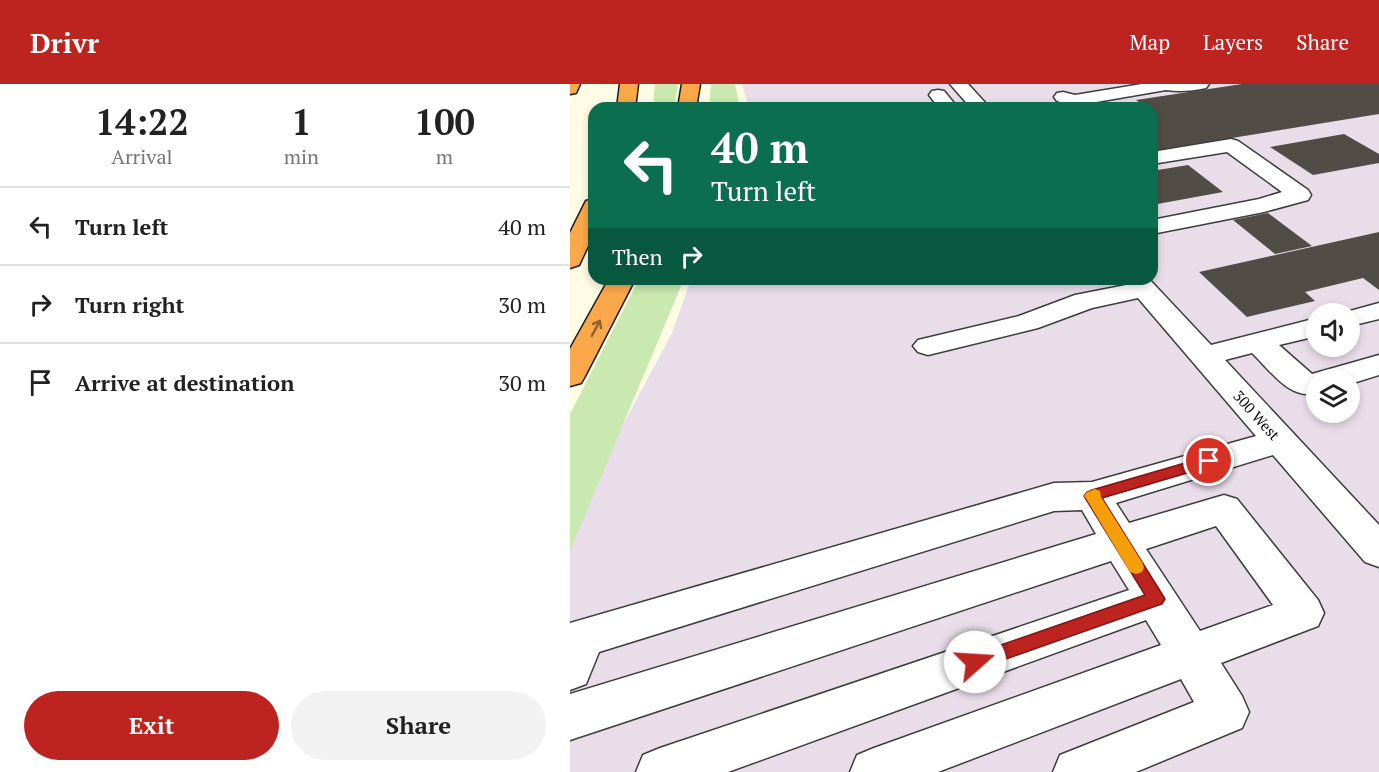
<!DOCTYPE html>
<style>
:root{--surface:#fff;--page:#f2f2f2;--text:#222;--muted:#767676;--line:#e0e0e0;--accent:#bd241f}
body{margin:0;font-family:"PT Serif",serif;background:var(--page);color:var(--text);height:100vh;display:flex;flex-direction:column;font-size:22px;white-space:nowrap}
*{box-sizing:border-box;margin:0}
p{font-size:20px;color:var(--muted)}
.icon{flex:none;width:33px;height:33px;fill:none;stroke:currentColor;stroke-width:2;stroke-linecap:round;stroke-linejoin:round}
.map{position:relative;flex:1;overflow:hidden}
.panel{display:flex;flex-direction:column;background:var(--surface);width:570px}
.panel>*{flex:none}
.banner{position:absolute;left:18px;top:18px;width:570px;height:183px;border-radius:18px;box-shadow:0 3px 9px #0003;background:#0b6e4f;color:#fff;overflow:hidden}
.controls{position:absolute;left:736px;top:219px;display:grid;gap:12px}
.controls a{display:grid;place-items:center;width:54px;height:54px;border-radius:50%;background:var(--surface);box-shadow:0 3px 9px #0003;font-size:30px}
.pin{position:absolute;display:grid;place-items:center;width:51px;height:51px;color:#fff;margin:-26px;border:3px solid #fff;border-radius:50%;box-shadow:0 2px 6px #0007}
.me{position:absolute;width:66px;margin:-33px;rotate:71deg;stroke-linejoin:round;filter:drop-shadow(0 0 4px #0008)}
.turn{display:flex;align-items:center;gap:21px;height:126px;padding:0 24px;font-size:27px}
.turn .icon{width:78px;height:78px;stroke-width:2.5}
.turn b{display:block;font-size:42px;line-height:51px}
.then{display:flex;align-items:center;height:57px;padding:0 24px;background:#0003;gap:12px;font-size:22px}
.eta{display:flex;justify-content:space-evenly;align-items:center;height:102px;text-align:center}
.eta b{font-size:36px;font-weight:700;line-height:42px}
.cta{display:flex;gap:12px;margin-top:auto;padding:12px 24px}
.cta a{flex:1;height:69px;border-radius:36px;background:var(--accent);color:#fff;font-size:24px;font-weight:700;line-height:69px;text-align:center}
.cta a+a{background:var(--page);color:var(--text)}
ul{padding:0;list-style:none}
li{display:flex;align-items:center;gap:18px;height:78px;padding:0 24px;border-top:2px solid var(--line)}
li div{flex:1}
li b{display:block;font-size:22px}
li em{font-style:normal}
header{display:flex;align-items:center;gap:36px;box-sizing:border-box;height:84px;padding:0 30px;background:var(--accent);color:#fff}
header strong{font-size:28px}
nav{display:flex;gap:33px;margin-inline-start:auto;font-size:21px}
main{display:flex;flex:1;min-height:0}
.map>svg:first-child{display:block}
.industrial{fill:#e9ddea;fill-rule:evenodd}
.green{fill:#c9e9b0}
.building{fill:#524c46}
.lines{fill:none;stroke-linecap:round;stroke-linejoin:round}
.minor-casing{stroke:#3d3d3d;stroke-width:3}
.highway-casing{stroke:#1b1b1b;stroke-width:3}
.minor{fill:#fff;fill-rule:evenodd}
.highway{fill:#faa849;fill-rule:evenodd}
.oneway{stroke:#8e612d}
.route{fill:#bd241f;stroke:#7b1714;stroke-width:1.5}
.slow{fill:#f59e0b}
.labels{text-anchor:middle;dominant-baseline:central;stroke-width:6;stroke-linejoin:round;paint-order:stroke}
.street-label{font-size:15px;fill:#0a0a0a;stroke:#fff}
</style>
<header>
<strong>Drivr</strong>
<nav><a>Map</a><a>Layers</a><a>Share</a></nav>
</header>
<main>
<section class="panel">
<div class="eta">
<div><b>14:22</b><p>Arrival</p></div>
<div><b>1</b><p>min</p></div>
<div><b>100</b><p>m</p></div>
</div>
<ul>
<li><svg class="icon" aria-label="left" viewBox="0 0 24 24"><path d="M17 20v-9H6M10 6l-5 5 5 5"/></svg><div><b>Turn left</b></div><em>40 m</em></li>
<li><svg class="icon" aria-label="right" viewBox="0 0 24 24"><path d="M7 20v-9h11M14 6l5 5-5 5"/></svg><div><b>Turn right</b></div><em>30 m</em></li>
<li><svg class="icon" aria-label="arrive" viewBox="0 0 24 24"><path d="M6 21V4h12l-3 4 3 4H6"/></svg><div><b>Arrive at destination</b></div><em>30 m</em></li>
</ul>
<div class="cta"><a>Exit</a><a>Share</a></div>
</section>
<div class="map">
<svg width="809" height="688" viewBox="0 0 809 688">
<rect width="100%" height="100%" fill="#fffce6"/>
<path class="industrial" d="M 172,0 L 809,0 L 809,688 L 0,688 L 0,440 L 102,249 L 121,195 L 582,195 L 582,24 L 179,24 ZM 747,230 L 780,230 L 780,262 L 747,262 ZM 747,296 L 780,296 L 780,328 L 747,328 Z"/>
<path class="green" d="M 85,0 L 108,0 L 104,24 L 83,24 Z
M 141,0 L 165,0 L 170,24 L 139,24 Z
M 69,195 L 114,195 L 0,467 L 0,330 Z"/>
<path class="building" d="M 672,0 L 809,0 L 809,30 L 582,67 L 582,24 L 568,24 L 574,22 L 566,16 Z
M 774,50 L 809,70 L 809,79 L 743,91 L 700,63 Z
M 618,81 L 653,108 L 582,121 L 582,87 Z
M 698,129 L 742,162 L 705,170 L 663,136 Z
M 809,148 L 809,206 L 793,194 L 735,208 L 745,217 L 677,233 L 629,188 Z"/>
<g class="lines">
<defs>
<path id="minor" d="M 380,0 L 398,0 L 420,24 L 401,24 Z
M 572,0 L 639,0 L 636,4 C 622,7 610,8 596,6 L 503,22 L 487,17 L 484,13 L 487,9 L 493,8 L 505,11 Z
M 368,6 L 374,7 L 388,24 L 369,24 L 359,11 L 362,7 Z
M 661,55 L 668,57 L 738,106 L 741,111 L 738,116 L 694,128 L 582,150 L 582,136 L 689,115 L 712,108 L 657,68 L 582,80 L 582,68 Z
M 552,195 L 579,195 L 641,261 L 747,234 L 747,252 L 709,261 L 742,290 L 809,271 L 809,291 L 780,300 L 780,296 L 747,296 L 747,309 C 720,317 700,286 682,269 L 655,276 L 809,441 L 809,483 L 795,478 L 703,371 L 546,419 L 559,439 L 654,411 L 667,415 L 748,516 L 754,529 L 748,542 L 651,579 L 672,612 L 679,628 L 672,644 L 566,688 L 483,688 L 490,671 L 624,618 L 611,595 L 368,688 L 280,688 L 287,671 L 304,664 L 591,561 L 576,536 L 158,688 L 66,688 L 73,671 L 90,664 L 559,506 L 541,477 L 0,656 L 0,610 L 526,450 L 512,426 L 484,427 L 29,568 L 16,600 L 0,606 L 0,539 L 484,399 L 522,398 L 686,352 L 568,214 L 522,224 L 468,244 L 358,271 L 348,268 L 343,262 L 348,256 L 449,232 L 505,211 L 556,201 ZM 646,442 L 703,521 L 630,547 L 576,465 Z
M 809,219 L 809,235 L 780,242 L 780,230 L 769,230 Z"/>
<path id="highway" d="M 0,0 L 10,0 L 6,9 L 0,10 Z
M 50,0 L 68,0 L 65,24 L 47,24 Z
M 112,0 L 130,0 L 126,24 L 108,24 Z
M 24,115 L 24,149 L 9,181 L 0,184 L 0,149 L 16,117 Z
M 39,195 L 65,195 L 15,292 L 11,299 L 0,302 L 0,265 Z"/>
</defs>
<use href="#minor" class="minor-casing"/>
<use href="#highway" class="highway-casing"/>
<use href="#minor" class="minor"/>
<use href="#highway" class="highway"/>
</g>
<defs><path id="oneway-shaft" d="M-6 0H5M1.5-3L5.5 0L1.5 3" fill="none" stroke-width="1.6" stroke-linecap="round" stroke-linejoin="round" transform="scale(1.5)"/></defs>
<use class="oneway" href="#oneway-shaft" transform="translate(26 244) rotate(-62)"/>
<path class="route" d="M 639,372 L 644,373 L 646,377 L 644,381 L 532,414 L 592,510 L 595,515 L 592,520 L 405,586 L 399,584 L 396,578 L 399,572 L 575,511 L 514,412 L 517,408 L 522,406 Z"/>
<path class="slow" d="M 525,405 L 530,407 L 531,413 L 572,478 L 574,483 L 572,488 L 566,490 L 560,488 L 517,416 L 514,412 L 517,408 Z"/>
<g class="labels">
<g class="street-label">
<text transform="translate(687 331) rotate(48)">300 West</text>
</g>
</g>
</svg>
<div class="controls">
<a><svg class="icon" aria-label="sound" viewBox="0 0 24 24"><path d="M4 9h4l5-4v14l-5-4H4zM17 9q2 3 0 6"/></svg></a>
<a><svg class="icon" aria-label="layers" viewBox="0 0 24 24"><path d="M12 4l9 5-9 5-9-5zM3 14l9 5 9-5"/></svg></a>
</div>
<div class="pin" style="left:639px;top:377px;background:#d93025"><svg class="icon" aria-label="arrive" viewBox="0 0 24 24"><path d="M6 21V4h12l-3 4 3 4H6"/></svg></div>
<svg class="me" style="left:405px;top:578px" viewBox="-20 -20 40 40"><circle r="19" fill="#fff"/><path d="M0-13L10 11 0 6-10 11z" fill="#bd241f"/></svg>
<div class="banner">
<div class="turn"><svg class="icon" aria-label="left" viewBox="0 0 24 24"><path d="M17 20v-9H6M10 6l-5 5 5 5"/></svg><div><b>40 m</b>Turn left</div></div>
<div class="then">Then<svg class="icon" aria-label="right" viewBox="0 0 24 24"><path d="M7 20v-9h11M14 6l5 5-5 5"/></svg></div>
</div>
</div>
</main>
